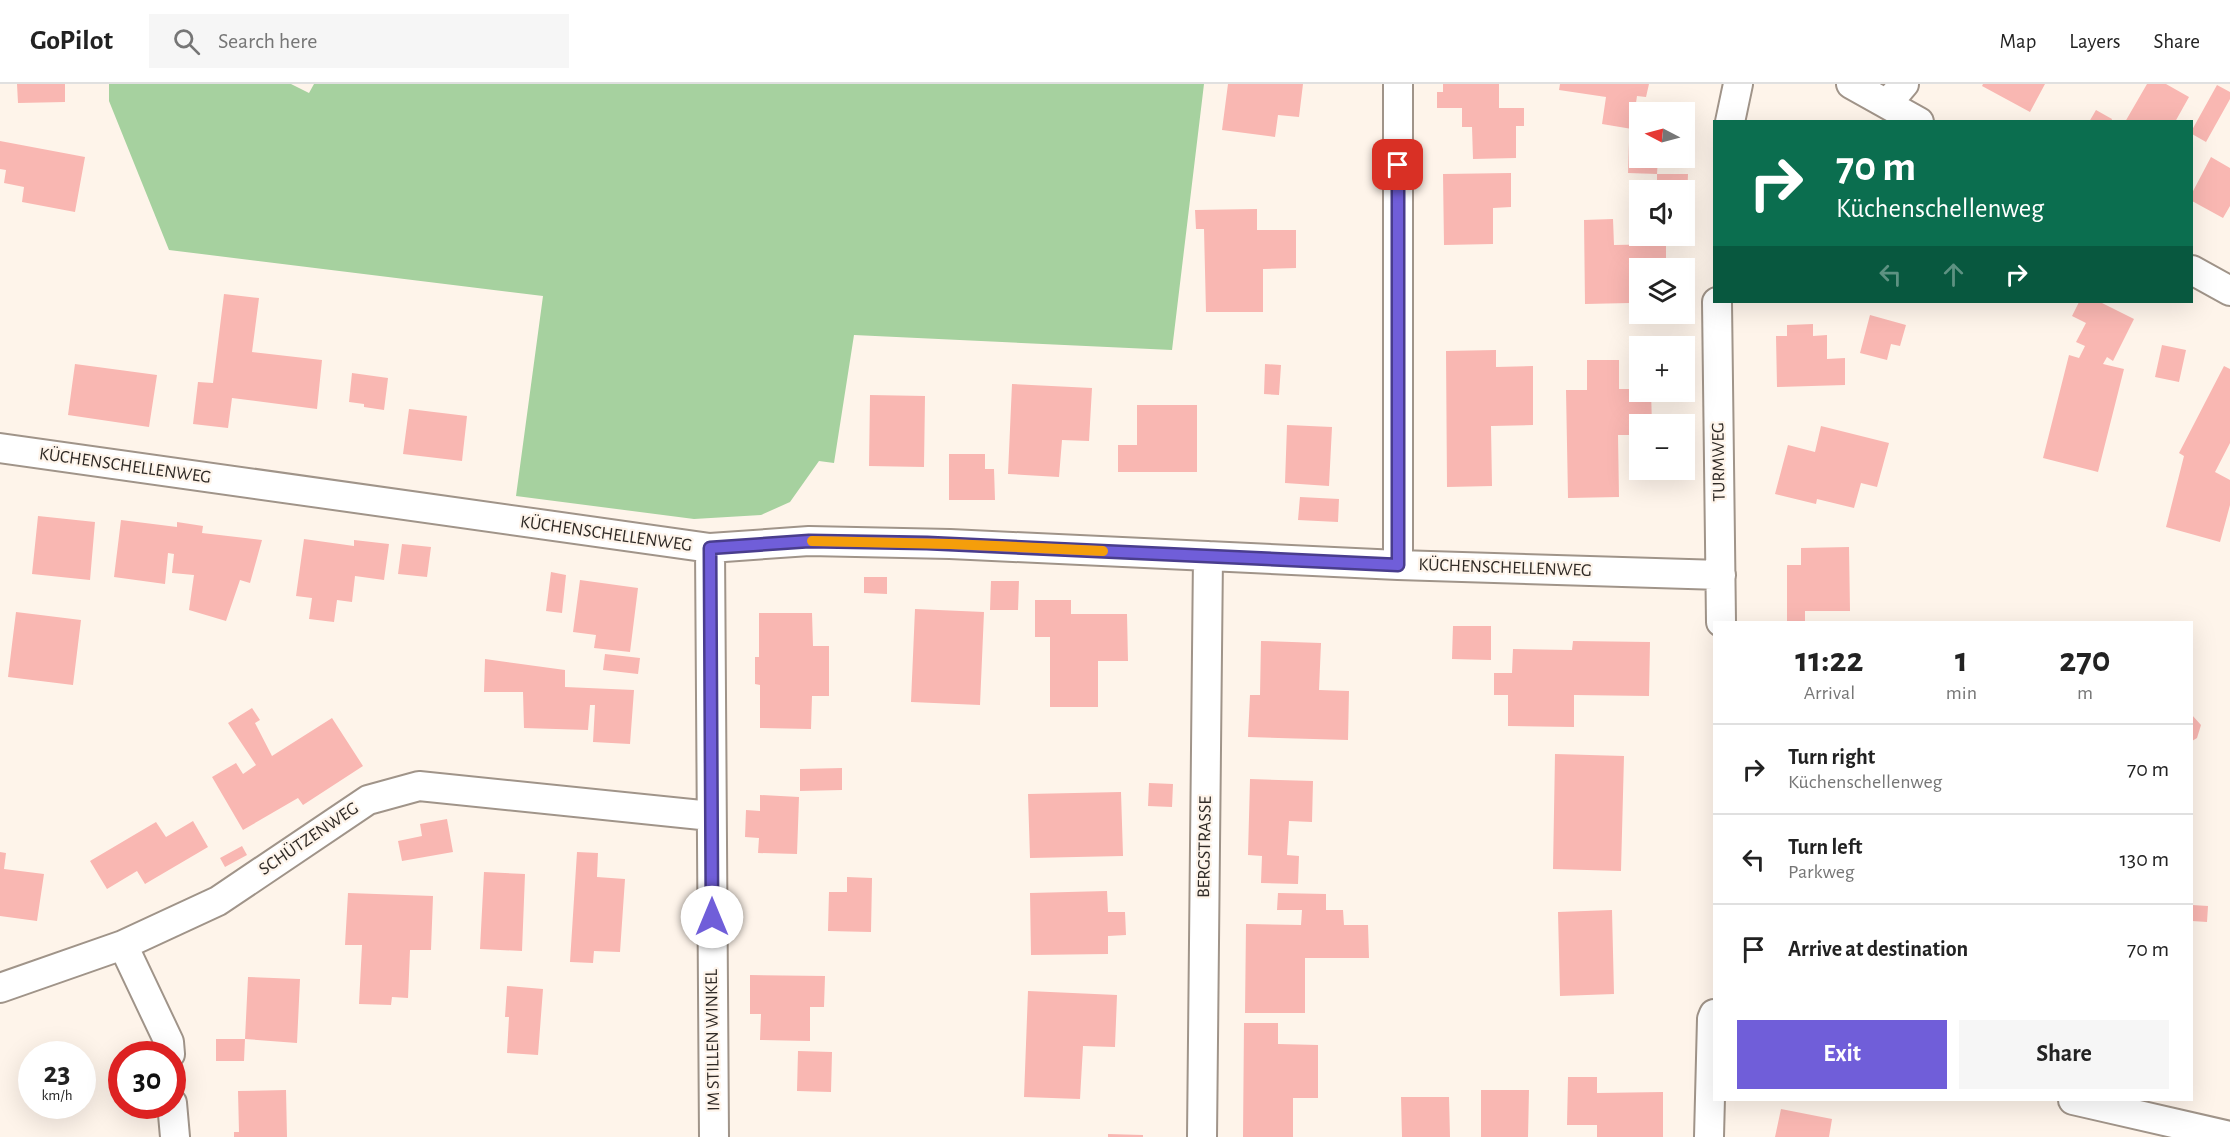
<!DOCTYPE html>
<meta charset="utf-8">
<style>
:root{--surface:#fff;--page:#f6f6f6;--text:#222;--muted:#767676;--line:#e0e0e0;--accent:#705ed9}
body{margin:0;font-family:"Alegreya Sans",sans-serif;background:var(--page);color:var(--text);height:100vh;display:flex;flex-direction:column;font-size:22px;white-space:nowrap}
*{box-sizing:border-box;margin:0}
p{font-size:20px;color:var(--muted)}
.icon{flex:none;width:33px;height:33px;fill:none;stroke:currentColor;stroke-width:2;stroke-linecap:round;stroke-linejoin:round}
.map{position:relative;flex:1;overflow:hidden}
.details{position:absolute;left:1713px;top:537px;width:480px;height:480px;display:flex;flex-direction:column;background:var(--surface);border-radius:0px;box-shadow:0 6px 24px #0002}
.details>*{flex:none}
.hud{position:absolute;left:1713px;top:36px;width:480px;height:183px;border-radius:0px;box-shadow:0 6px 24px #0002;background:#0b6e4f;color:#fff;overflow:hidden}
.needle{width:39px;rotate:276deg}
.buttons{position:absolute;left:1629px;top:18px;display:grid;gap:12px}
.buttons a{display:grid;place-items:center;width:66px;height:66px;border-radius:0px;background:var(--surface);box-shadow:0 6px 24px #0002;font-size:30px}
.speed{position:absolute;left:18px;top:957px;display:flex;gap:12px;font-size:30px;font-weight:700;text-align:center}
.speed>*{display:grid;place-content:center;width:78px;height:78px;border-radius:50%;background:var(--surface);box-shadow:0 6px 24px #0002;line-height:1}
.speed small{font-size:15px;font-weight:400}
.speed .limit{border:9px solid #d22;background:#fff;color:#111}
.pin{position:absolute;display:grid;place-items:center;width:51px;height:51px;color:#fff;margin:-26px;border-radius:12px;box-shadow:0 3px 9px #0006}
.me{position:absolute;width:66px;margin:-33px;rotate:0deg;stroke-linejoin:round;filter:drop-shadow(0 0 4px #0008)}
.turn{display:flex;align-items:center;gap:21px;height:126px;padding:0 24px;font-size:27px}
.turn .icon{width:78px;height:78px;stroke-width:2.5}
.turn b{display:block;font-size:42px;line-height:51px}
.lanes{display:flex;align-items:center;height:57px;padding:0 24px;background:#0003;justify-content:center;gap:30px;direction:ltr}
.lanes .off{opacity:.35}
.eta{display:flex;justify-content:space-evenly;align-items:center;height:102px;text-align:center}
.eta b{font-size:36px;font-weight:700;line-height:42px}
.button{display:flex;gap:12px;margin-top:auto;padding:12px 24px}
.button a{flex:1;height:69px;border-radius:0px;background:var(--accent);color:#fff;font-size:24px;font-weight:700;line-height:69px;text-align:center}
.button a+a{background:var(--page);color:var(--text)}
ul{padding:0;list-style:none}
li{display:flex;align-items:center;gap:18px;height:90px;padding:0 24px;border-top:2px solid var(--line)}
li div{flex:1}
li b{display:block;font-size:22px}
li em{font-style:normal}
header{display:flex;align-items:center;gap:36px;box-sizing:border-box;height:84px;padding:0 30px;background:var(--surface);border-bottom:2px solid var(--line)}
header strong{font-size:28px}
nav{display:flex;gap:33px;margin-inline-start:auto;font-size:21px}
.search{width:420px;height:54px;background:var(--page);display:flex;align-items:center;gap:15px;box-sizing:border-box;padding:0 21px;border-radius:0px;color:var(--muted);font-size:22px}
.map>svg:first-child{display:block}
.green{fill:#a6d19f}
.building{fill:#f9b7b2}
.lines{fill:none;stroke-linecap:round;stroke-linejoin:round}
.minor-casing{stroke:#a09489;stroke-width:32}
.minor{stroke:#fff;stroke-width:28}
.route-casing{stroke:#493d8d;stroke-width:15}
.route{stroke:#705ed9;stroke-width:10}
.slow{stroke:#f59e0b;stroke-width:10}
.labels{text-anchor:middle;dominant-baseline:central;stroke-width:4.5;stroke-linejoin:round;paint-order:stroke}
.street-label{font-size:18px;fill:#2f2a26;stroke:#fef4ea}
</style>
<header>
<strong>GoPilot</strong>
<div class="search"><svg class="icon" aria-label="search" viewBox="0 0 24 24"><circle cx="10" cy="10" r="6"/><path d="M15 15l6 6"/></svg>Search here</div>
<nav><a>Map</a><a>Layers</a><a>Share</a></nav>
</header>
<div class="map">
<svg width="2230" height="1053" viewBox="0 0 2230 1053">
<rect width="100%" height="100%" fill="#fef4ea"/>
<path class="green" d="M 109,0 L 291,0 L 309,9 L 314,0 L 1204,0 L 1172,266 L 854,251 L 834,379 L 819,377 L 790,418 L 761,431 L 694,435 L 516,412 L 543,212 L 169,166 L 109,17 Z"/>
<path class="building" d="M 17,0 L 65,0 L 65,18 L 18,19 Z
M 1228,0 L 1303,0 L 1299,33 L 1278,31 L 1275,53 L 1222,46 Z
M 1443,0 L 1499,0 L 1499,24 L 1524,24 L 1524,42 L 1516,42 L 1516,74 L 1473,75 L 1472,43 L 1462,43 L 1462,24 L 1437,24 L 1437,8 L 1443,8 Z
M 1560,0 L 1649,0 L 1646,13 L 1637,12 L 1632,45 L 1602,40 L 1606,13 L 1559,6 Z
M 1983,0 L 2045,0 L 2030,28 L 1982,2 Z
M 2147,0 L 2166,0 L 2189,13 L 2175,38 L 2125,38 Z
M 2217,1 L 2230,8 L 2230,15 L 2206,58 L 2192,50 L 2192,46 Z
M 2096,26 L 2112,35 L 2111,38 L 2089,38 Z
M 0,57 L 85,73 L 75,128 L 22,118 L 24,103 L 4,99 L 6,86 L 0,85 Z
M 1629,58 L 1640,58 L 1640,74 L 1658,74 L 1657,90 L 1628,89 Z
M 2211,73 L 2230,84 L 2230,122 L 2223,134 L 2192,117 L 2192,109 Z
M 1511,89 L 1511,123 L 1493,124 L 1493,160 L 1444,161 L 1443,90 Z
M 1657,90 L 1688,90 L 1687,116 L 1684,116 L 1684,106 L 1657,106 Z
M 1257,125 L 1257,146 L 1296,146 L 1296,184 L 1263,185 L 1263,228 L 1206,228 L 1204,145 L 1196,145 L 1195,126 Z
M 1613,135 L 1614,161 L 1666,160 L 1666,184 L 1640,184 L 1640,200 L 1629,200 L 1630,219 L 1585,220 L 1584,136 Z
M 224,210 L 259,214 L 252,268 L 322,276 L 317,325 L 232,314 L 228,344 L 193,340 L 198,298 L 213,299 Z
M 2079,218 L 2100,218 L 2134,235 L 2113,277 L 2107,273 L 2103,280 L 2124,285 L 2098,388 L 2043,374 L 2069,271 L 2079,274 L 2085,262 L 2076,258 L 2086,239 L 2072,232 Z
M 1870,231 L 1906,241 L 1900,262 L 1891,260 L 1887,276 L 1860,269 Z
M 1813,240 L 1813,252 L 1827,251 L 1827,275 L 1845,274 L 1845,301 L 1777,303 L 1776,252 L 1787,252 L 1787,241 Z
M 2162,261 L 2186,266 L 2179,298 L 2155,293 Z
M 1496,266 L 1496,283 L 1533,282 L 1533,341 L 1491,342 L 1492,402 L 1447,403 L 1446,267 Z
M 1587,276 L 1619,276 L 1619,305 L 1640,305 L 1640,308 L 1651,308 L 1652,340 L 1640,340 L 1640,351 L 1618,351 L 1619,413 L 1568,414 L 1566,306 L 1587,306 Z
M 75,280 L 157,291 L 149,343 L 68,331 Z
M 1265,280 L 1281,281 L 1279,311 L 1264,310 Z
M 2224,282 L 2230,285 L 2230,359 L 2215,388 L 2230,396 L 2230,421 L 2220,458 L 2166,443 L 2184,372 L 2179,369 Z
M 352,289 L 388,294 L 384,326 L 364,323 L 364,320 L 349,318 Z
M 1012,300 L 1092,304 L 1089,357 L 1062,356 L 1059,393 L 1008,390 Z
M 870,311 L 925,312 L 924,383 L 869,382 Z
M 1137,321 L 1197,321 L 1197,388 L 1118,388 L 1118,361 L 1137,361 Z
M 409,325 L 467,332 L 462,377 L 403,370 Z
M 1287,341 L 1332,343 L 1329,402 L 1285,399 Z
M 1821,342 L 1889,359 L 1877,403 L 1861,399 L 1854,424 L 1817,415 L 1816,420 L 1775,410 L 1788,361 L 1815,368 Z
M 949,370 L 985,370 L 985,385 L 994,385 L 995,416 L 949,416 Z
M 1300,413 L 1339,415 L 1338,438 L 1298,436 Z
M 38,432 L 95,438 L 90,496 L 32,490 Z
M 121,436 L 177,443 L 177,438 L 203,442 L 202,449 L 262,456 L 250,499 L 240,496 L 226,537 L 189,526 L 194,491 L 172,489 L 174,470 L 168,469 L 165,500 L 114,493 Z
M 304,455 L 354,462 L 354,456 L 389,460 L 384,496 L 355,492 L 352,518 L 337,516 L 334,538 L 309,535 L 312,514 L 296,512 Z
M 402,460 L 431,463 L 427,493 L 398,490 Z
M 1849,463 L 1850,527 L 1805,527 L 1805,538 L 1787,538 L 1787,481 L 1801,481 L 1801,464 Z
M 551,488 L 566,491 L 562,529 L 546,527 Z
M 864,493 L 887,493 L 887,510 L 864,509 Z
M 580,496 L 638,504 L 630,568 L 594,564 L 596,551 L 573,548 Z
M 991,497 L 1019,497 L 1018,526 L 990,526 Z
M 1035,516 L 1071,516 L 1071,530 L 1127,530 L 1128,577 L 1098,577 L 1098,623 L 1050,623 L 1050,553 L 1035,553 Z
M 915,525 L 984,528 L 980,621 L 911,618 Z
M 16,528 L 81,536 L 73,601 L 8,593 Z
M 759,529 L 812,529 L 813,562 L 829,562 L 829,612 L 812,612 L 811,645 L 760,644 L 760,601 L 755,600 L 755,573 L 759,573 Z
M 1453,542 L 1491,542 L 1491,576 L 1452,575 Z
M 1261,557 L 1321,559 L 1319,606 L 1349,607 L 1348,656 L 1248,653 L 1250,611 L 1260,611 Z
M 1573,557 L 1650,558 L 1649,612 L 1574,611 L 1574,643 L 1508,642 L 1508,611 L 1494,611 L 1494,589 L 1512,589 L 1513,565 L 1572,566 Z
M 605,570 L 640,574 L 638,590 L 603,586 Z
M 485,575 L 565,586 L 565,603 L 634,606 L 630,660 L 593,658 L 595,621 L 590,621 L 588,646 L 524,644 L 523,608 L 484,608 Z
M 252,624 L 260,636 L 255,639 L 272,672 L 332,634 L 363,682 L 303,721 L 298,714 L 243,746 L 212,693 L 236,679 L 243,690 L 256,681 L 228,639 Z
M 2192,631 L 2201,641 L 2197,654 L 2192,657 Z
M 1555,670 L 1624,672 L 1621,787 L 1553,785 Z
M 842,684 L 842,706 L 800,707 L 800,685 Z
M 1250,695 L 1313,697 L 1312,738 L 1289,737 L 1287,771 L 1299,772 L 1298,800 L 1261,799 L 1262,772 L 1248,771 Z
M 1149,699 L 1173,700 L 1172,723 L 1148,722 Z
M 1121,708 L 1123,772 L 1030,774 L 1028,710 Z
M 760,711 L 799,713 L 797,770 L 758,769 L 759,754 L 745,753 L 746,726 L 760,727 Z
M 447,735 L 453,768 L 402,777 L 398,757 L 422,752 L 420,740 Z
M 193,737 L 208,763 L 145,800 L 137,787 L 107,805 L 90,777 L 156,738 L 166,753 Z
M 242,762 L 247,771 L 225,783 L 220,774 Z
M 0,768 L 6,769 L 4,785 L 44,790 L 37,837 L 0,832 Z
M 577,768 L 598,769 L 597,793 L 625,795 L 620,868 L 594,867 L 593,879 L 570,878 Z
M 484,788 L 525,790 L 522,867 L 480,865 Z
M 847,793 L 872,794 L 871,848 L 828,847 L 829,808 L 847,808 Z
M 1107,807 L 1108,828 L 1125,828 L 1126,851 L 1108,852 L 1108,870 L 1031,871 L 1030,809 Z
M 348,809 L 433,812 L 431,866 L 410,866 L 408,914 L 392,913 L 391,921 L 359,920 L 362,861 L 345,861 Z
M 1278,809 L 1326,810 L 1326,826 L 1343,826 L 1344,841 L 1368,841 L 1369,874 L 1305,874 L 1305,929 L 1245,929 L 1246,840 L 1301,841 L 1302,826 L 1277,826 Z
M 2192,821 L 2208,822 L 2207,838 L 2192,837 Z
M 1612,826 L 1614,910 L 1560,912 L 1558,828 Z
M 750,891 L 825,892 L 824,923 L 810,923 L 810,957 L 760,956 L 761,930 L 750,930 Z
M 248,893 L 300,895 L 297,959 L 245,955 L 244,977 L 216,977 L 216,955 L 245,955 Z
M 507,902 L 543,905 L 538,971 L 507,969 L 509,933 L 505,933 Z
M 1028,907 L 1117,911 L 1115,963 L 1083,962 L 1080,1015 L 1024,1013 Z
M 1244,939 L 1278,939 L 1278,960 L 1318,961 L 1318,1014 L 1293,1014 L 1293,1053 L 1243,1053 Z
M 798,967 L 832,968 L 831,1008 L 797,1007 Z
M 1568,993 L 1597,993 L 1597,1009 L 1663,1008 L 1663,1053 L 1597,1053 L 1597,1041 L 1567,1041 Z
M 286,1006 L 287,1053 L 234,1053 L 234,1048 L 239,1048 L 238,1007 Z
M 1481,1006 L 1529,1006 L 1528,1053 L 1481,1053 Z
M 1401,1013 L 1449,1013 L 1450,1053 L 1402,1053 Z
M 1781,1025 L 1832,1035 L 1829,1053 L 1775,1053 Z
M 1108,1050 L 1143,1051 L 1143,1053 L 1108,1053 Z"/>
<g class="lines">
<defs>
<path id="minor" d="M 1851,0 L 1919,38
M 1887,20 L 1904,0
M 1730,38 L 1738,0
M 2192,186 L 2230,207
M 1717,218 L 1721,538
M 0,364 L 710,464 L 809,457 L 950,460 L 1398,481 L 1721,491
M 710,464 L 714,1053
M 1398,481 L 1398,0
M 123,861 L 169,958 L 170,970
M 0,904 L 123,861 L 218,817 L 368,716 L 419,702 L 711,732
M 2073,1016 L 2230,1052
M 172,1019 L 175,1053
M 1202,1053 L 1208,472
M 1709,1053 L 1712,935 L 1714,930"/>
</defs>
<use href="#minor" class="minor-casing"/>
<use href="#minor" class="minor"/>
</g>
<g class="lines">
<defs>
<path id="route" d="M 712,833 L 710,464 L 809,457 L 927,459 L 1398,481 L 1398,81"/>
</defs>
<use href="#route" class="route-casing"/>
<use href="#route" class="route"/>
<path class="slow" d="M 812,457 L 950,460 L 1103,467"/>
</g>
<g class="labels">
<g class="street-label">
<text transform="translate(1719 378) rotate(-91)">TURMWEG</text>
<text transform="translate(125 382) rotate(8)">KÜCHENSCHELLENWEG</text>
<text transform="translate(606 450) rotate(8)">KÜCHENSCHELLENWEG</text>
<text transform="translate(1505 484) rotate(2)">KÜCHENSCHELLENWEG</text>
<text transform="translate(309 755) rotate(-34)">SCHÜTZENWEG</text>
<text transform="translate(1205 763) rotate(-89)">BERGSTRASSE</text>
<text transform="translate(713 956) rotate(-91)">IM STILLEN WINKEL</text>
</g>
</g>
</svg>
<div class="buttons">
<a><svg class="needle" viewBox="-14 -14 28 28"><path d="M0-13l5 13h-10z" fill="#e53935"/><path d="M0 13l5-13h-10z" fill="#767676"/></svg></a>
<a><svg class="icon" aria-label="sound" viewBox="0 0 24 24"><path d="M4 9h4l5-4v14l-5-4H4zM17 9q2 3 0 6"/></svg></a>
<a><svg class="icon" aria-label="layers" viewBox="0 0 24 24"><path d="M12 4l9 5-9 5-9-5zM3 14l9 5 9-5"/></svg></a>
<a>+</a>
<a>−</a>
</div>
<div class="speed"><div>23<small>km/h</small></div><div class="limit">30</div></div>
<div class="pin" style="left:1398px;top:81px;background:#d93025"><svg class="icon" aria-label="arrive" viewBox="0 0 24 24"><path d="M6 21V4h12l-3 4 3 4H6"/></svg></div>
<svg class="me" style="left:712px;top:833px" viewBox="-20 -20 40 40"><circle r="19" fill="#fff"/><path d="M0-13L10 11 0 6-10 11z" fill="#705ed9"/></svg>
<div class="hud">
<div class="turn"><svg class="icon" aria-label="right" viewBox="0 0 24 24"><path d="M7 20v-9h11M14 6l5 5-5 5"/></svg><div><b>70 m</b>Küchenschellenweg</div></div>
<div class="lanes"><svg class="icon off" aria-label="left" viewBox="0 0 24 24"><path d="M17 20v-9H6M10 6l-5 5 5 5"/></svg><svg class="icon off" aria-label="ahead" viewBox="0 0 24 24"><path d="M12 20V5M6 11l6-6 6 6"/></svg><svg class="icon" aria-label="right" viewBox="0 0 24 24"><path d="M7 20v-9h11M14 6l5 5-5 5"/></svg></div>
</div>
<section class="details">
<div class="eta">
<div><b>11:22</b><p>Arrival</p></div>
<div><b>1</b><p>min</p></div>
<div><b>270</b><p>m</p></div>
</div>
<ul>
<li><svg class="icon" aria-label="right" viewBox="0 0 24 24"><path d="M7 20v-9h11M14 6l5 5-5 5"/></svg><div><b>Turn right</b><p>Küchenschellenweg</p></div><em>70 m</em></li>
<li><svg class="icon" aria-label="left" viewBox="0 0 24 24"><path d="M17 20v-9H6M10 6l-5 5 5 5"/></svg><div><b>Turn left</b><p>Parkweg</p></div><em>130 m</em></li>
<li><svg class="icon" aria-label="arrive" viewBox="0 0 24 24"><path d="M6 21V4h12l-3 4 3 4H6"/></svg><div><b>Arrive at destination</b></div><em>70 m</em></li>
</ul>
<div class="button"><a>Exit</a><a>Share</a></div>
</section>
</div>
